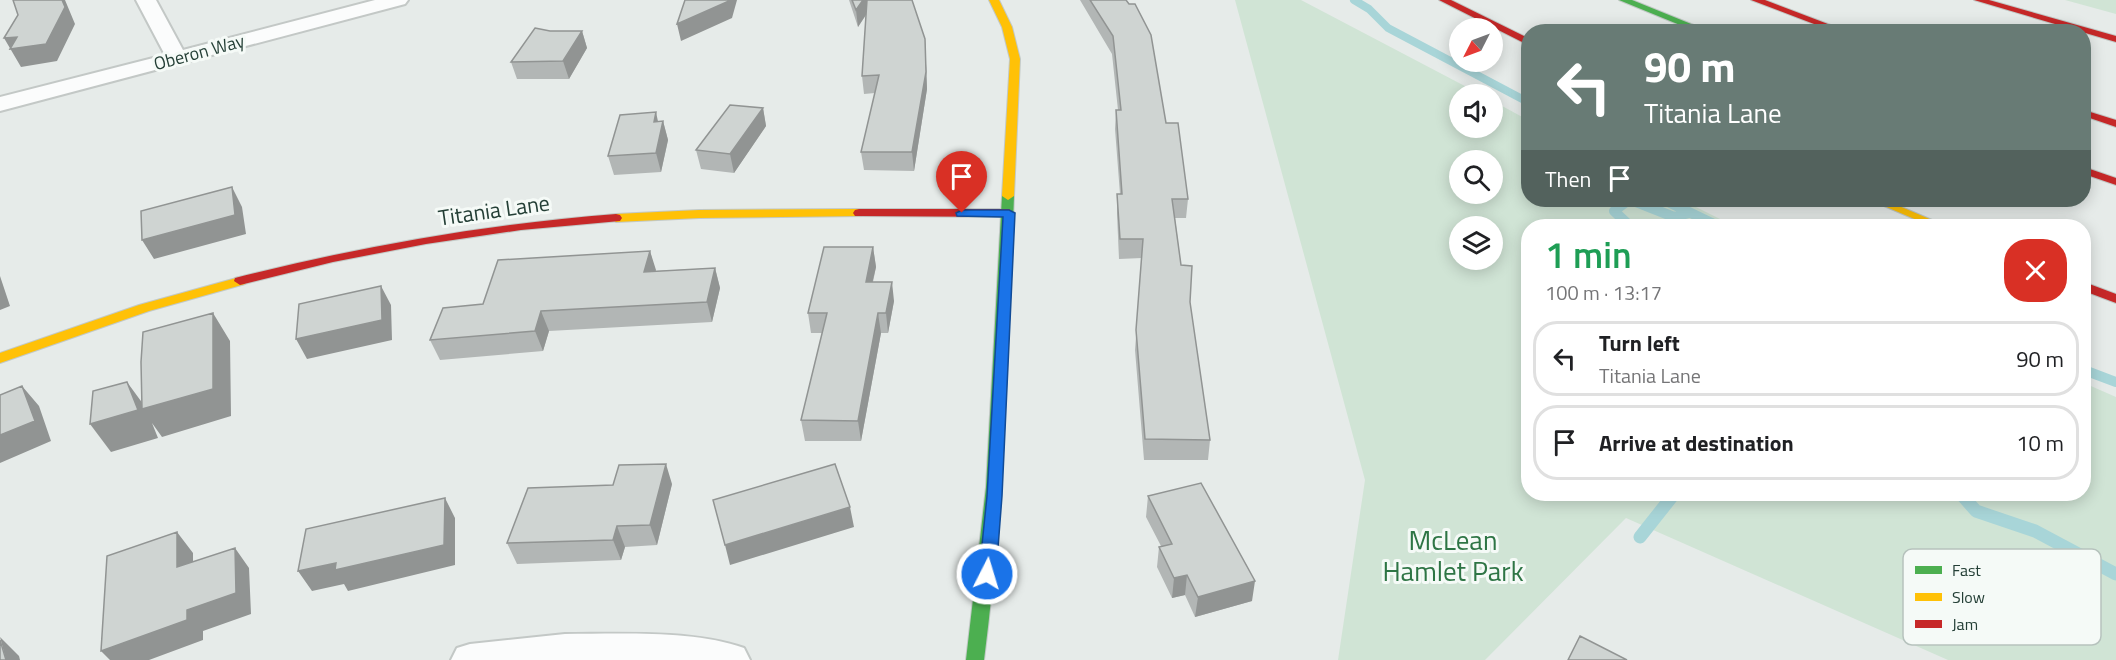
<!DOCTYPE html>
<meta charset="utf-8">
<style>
:root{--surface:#fff;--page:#f2f2f2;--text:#202124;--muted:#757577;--line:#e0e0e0}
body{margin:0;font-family:"Titillium Web",sans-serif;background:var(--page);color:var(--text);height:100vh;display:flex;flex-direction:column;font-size:22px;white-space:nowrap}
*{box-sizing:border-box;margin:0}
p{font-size:20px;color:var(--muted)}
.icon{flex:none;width:33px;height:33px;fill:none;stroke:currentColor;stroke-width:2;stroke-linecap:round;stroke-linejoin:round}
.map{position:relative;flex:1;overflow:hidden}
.side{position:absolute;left:1521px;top:219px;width:570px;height:282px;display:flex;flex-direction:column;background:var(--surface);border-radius:24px;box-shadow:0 3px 15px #0003}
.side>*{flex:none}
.banner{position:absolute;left:1521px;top:24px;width:570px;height:183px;border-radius:24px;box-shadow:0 3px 15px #0003;background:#687b75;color:#fff;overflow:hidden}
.needle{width:39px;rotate:228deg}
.controls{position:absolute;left:1449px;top:18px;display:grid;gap:12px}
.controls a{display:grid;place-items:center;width:54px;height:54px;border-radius:50%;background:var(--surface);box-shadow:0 3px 15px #0003;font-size:30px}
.pin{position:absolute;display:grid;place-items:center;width:51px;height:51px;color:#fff;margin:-62px -26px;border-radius:50% 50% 50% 0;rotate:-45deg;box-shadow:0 0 6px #0007}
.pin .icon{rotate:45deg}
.me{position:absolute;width:66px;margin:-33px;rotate:5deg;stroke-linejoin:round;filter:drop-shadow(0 0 4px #0008)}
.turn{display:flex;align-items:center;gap:21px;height:126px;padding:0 24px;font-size:27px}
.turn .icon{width:78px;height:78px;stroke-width:2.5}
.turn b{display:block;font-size:42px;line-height:51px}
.then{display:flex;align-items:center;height:57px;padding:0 24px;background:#0003;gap:12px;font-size:22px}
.round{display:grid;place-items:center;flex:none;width:63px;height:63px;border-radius:24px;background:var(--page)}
.headline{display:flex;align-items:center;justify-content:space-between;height:102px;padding:0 24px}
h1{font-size:36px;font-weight:600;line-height:45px;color:#1e9e55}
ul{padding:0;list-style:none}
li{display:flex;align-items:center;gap:18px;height:75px;margin:0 12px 9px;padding:0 12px;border:3px solid var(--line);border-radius:24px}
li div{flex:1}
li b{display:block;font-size:22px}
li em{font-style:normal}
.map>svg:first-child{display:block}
.green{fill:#d0e4d5;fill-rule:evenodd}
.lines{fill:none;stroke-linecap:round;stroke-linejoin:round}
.stream-far2{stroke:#a8d5d8;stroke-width:8}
.stream-far1{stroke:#a8d5d8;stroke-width:10}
.stream{stroke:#a8d5d8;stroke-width:13}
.street-casing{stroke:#c3c8c6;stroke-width:4}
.fast-casing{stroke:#c2c9c6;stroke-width:2}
.slow-casing{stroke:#c2c9c6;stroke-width:2}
.jam-casing{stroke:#c2c9c6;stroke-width:2}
.street{fill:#fbfcfc;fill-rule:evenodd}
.fast{fill:#4caf50;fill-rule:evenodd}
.slow{fill:#ffc107;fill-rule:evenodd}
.jam{fill:#c62828;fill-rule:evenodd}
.wall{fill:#b2b6b5}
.shaded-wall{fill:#919493}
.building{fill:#cfd4d2;stroke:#919493;stroke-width:1.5}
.route{fill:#1a73e8;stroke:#114b97;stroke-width:1.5}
.labels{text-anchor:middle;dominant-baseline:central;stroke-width:6;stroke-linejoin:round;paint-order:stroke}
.far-street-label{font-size:18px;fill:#243f36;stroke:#f5faf7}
.street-label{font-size:22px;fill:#243f36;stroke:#f5faf7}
.near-park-label{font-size:27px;fill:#2e7545;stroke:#f5faf7}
.key{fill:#f5faf7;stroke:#b6c2bd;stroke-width:1.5}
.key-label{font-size:16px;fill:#243f36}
</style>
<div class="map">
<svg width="2116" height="660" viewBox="0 0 2116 660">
<rect width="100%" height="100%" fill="#e6ebe9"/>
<path class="green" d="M 1235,0 L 1301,0 L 1480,94 L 1460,94 L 1460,128 L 1492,128 L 1493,101 L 1528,120 L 1528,200 L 1682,200 L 1734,226 L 1528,226 L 1528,494 L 2084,494 L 2084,383 L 2116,397 L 2116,660 L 1948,660 L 1626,518 L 1485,660 L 1338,660 L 1365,480 ZM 1460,160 L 1492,160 L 1492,194 L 1460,194 ZM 1460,226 L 1492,226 L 1492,260 L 1460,260 Z
M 2065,0 L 2116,0 L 2116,14 Z"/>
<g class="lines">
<path class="stream-far2" d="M 1354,0 L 1369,9 L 1388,28 L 1528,102"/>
<path class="stream-far1" d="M 1629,200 L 1614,211 L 1630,226
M 1631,200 L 1674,217 L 1689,213
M 1664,200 L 1718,226
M 2084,370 L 2116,382"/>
<path class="stream" d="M 1961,494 L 1976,511 L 2035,531 L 2116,574
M 1640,537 L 1674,494"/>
<defs>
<path id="street" d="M 136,0 L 156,0 L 183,50 L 375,0 L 408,0 L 405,4 L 0,111 L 0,97 L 165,55 Z
M 565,634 C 620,634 693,630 744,648 L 750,660 L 451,660 L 457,648 L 470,644 Z"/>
<path id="fast" d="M 1619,0 L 1632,0 L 1711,32 L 1697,32 Z
M 1008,192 L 1014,196 C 1008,351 1004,506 984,660 L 966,660 L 986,487 L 1002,196 Z"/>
<path id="slow" d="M 989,0 L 999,0 L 1012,27 L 1020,59 L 1014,196 L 1008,200 L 1002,196 L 1010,59 L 1002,27 Z
M 1870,200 L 1885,200 L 1946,226 L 1931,226 Z
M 859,209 L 863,210 L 865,213 L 863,216 L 699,218 L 616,222 L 610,218 L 616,214 L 699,210 Z
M 240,277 L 246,281 L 245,284 L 149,311 L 0,363 L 0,353 L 139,305 Z"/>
<path id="jam" d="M 1439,0 L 1451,0 L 1528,38 L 1528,45 Z
M 1751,0 L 1765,0 L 1849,32 L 1835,32 Z
M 1974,0 L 1989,0 L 2116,36 L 2116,42 Z
M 2084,110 L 2116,120 L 2116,127 L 2084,116 Z
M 2084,167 L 2116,178 L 2116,185 L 2084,174 Z
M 859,209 L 1009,209 L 1015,213 L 1009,217 L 855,216 L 853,213 L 855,210 Z
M 616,214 L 620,215 L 622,218 L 620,221 L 521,230 L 426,244 L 333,262 L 240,285 L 234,281 L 235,278 C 361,246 487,224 616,214 Z
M 2084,282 L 2116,294 L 2116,303 L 2084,291 Z"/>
</defs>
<use href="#street" class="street-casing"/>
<use href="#fast" class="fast-casing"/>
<use href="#slow" class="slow-casing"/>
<use href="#jam" class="jam-casing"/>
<use href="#street" class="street"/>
<use href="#fast" class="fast"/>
<use href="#slow" class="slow"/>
<use href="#jam" class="jam"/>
</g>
<path class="wall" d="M 849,0 L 912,0 L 925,39 L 927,89 L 914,171 L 864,170 L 861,152 L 875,93 L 864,94 L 862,76 L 866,15 L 858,27 Z
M 1080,0 L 1126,0 L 1166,123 L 1188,199 L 1186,218 L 1175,218 L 1181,265 L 1190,302 L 1210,440 L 1208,460 L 1144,460 L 1135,350 L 1142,258 L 1119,259 L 1117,214 L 1117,194 L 1120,194 L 1115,129 L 1116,110 L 1118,110 L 1112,54 Z
M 550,31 L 582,31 L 587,48 L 569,79 L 517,79 L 511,62 Z
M 763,108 L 766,126 L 734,173 L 701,169 L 696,150 Z
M 658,121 L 663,121 L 668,140 L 661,172 L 614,175 L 608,156 Z
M 873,247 L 876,267 L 873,282 L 894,301 L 888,333 L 881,333 L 861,441 L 805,441 L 801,420 L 822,333 L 811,333 L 808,313 Z
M 650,251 L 655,271 L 715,268 L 720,288 L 712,322 L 549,331 L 543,351 L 440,360 L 430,340 L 483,304 Z
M 672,484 L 657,545 L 625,547 L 621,560 L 517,564 L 507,543 Z
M 1148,496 L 1252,601 L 1195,617 L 1185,595 L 1172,598 L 1157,567 L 1159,547 L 1161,546 L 1146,517 Z"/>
<path class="shaded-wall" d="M 62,0 L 65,0 L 75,24 L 57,61 L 21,67 L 4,38 Z
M 729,0 L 737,0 L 732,18 L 681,41 L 677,24 Z
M 863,0 L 868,0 L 869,10 L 858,27 L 856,10 Z
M 582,31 L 587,48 L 569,79 L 563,61 Z
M 925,39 L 927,89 L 914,171 L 912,152 Z
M 763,108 L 766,126 L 734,173 L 730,154 Z
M 656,112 L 660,131 L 654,122 Z
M 663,121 L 668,140 L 661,172 L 656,153 Z
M 232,187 L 242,207 L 246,234 L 154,259 L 142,240 Z
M 873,247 L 876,267 L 868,301 L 866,282 Z
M 650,251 L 656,270 L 650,291 L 644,272 Z
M 715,268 L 720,288 L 712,322 L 707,302 Z
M 0,276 L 10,306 L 0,310 Z
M 892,282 L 894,301 L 888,333 L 886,313 Z
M 381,286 L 391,305 L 392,340 L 307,359 L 296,339 Z
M 541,311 L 549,331 L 543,351 L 535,331 Z
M 213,313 L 230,341 L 231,416 L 162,437 L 152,423 L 158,438 L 111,452 L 90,424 L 127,382 L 146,408 Z
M 878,313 L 881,333 L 861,441 L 858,421 Z
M 22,386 L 39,406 L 51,441 L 0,463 L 0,435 Z
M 666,464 L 672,484 L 657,545 L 650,525 Z
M 445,498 L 455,518 L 455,565 L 348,591 L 344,584 L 312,591 L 298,571 L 336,563 Z
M 850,507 L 854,527 L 730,565 L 725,545 Z
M 617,526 L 625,547 L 621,560 L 613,540 Z
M 177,532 L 193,553 L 193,588 L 177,567 Z
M 235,548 L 249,568 L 251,614 L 203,631 L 203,640 L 149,660 L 110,660 L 101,651 Z
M 1187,575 L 1185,595 L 1172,598 L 1174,578 Z
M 1255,581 L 1252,601 L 1195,617 L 1198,597 Z
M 0,637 L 19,656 L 20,660 L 6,660 Z"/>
<path class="building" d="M 13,0 L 62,0 L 65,7 L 46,44 L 10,49 L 17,37 L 4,38 L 18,15 Z
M 685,0 L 729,0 L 729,1 L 677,24 Z
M 852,0 L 863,0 L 856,10 Z
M 867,0 L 912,0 L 925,39 L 926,72 L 912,152 L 861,152 L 879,75 L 862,76 Z
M 1090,0 L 1126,0 L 1129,4 L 1135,4 L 1151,35 L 1166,123 L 1178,123 L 1188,199 L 1172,199 L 1181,265 L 1192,266 L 1190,302 L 1210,440 L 1145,439 L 1136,330 L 1143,239 L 1120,239 L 1117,194 L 1122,194 L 1116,110 L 1121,110 L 1113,36 Z
M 535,28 L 550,31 L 582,31 L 563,61 L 511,62 Z
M 730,105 L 763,108 L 730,154 L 696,150 Z
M 656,112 L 654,122 L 663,121 L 656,153 L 608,156 L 620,115 Z
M 232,187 L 235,215 L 142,240 L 141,211 Z
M 824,247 L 873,247 L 866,282 L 892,282 L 886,313 L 878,313 L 858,421 L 801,420 L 827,313 L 808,313 Z
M 650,251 L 644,272 L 715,268 L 707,302 L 541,311 L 535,331 L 430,340 L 443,308 L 483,304 L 498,260 Z
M 381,286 L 382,320 L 296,339 L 299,304 Z
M 213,313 L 213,389 L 142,409 L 141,362 L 143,332 Z
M 127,382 L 138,410 L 90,424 L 93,391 Z
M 22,386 L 35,421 L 0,435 L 0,395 Z
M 666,464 L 650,525 L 617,526 L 613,540 L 507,543 L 528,488 L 613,485 L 619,465 Z
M 835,464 L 850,507 L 725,545 L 713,500 Z
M 1201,483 L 1255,581 L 1198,597 L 1187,575 L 1174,578 L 1159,547 L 1172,544 L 1148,496 Z
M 445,498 L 444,545 L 335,570 L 336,563 L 298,571 L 306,529 Z
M 177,532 L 177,567 L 235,548 L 236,593 L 187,610 L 187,620 L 101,651 L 107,556 Z
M 1580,636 L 1627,660 L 1568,660 Z
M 0,640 L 6,660 L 0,660 Z"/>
<path class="route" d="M 962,210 L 1009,210 L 1015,213 L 1002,496 L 996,574 L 993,579 L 987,581 L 981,579 L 979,574 L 987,496 L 1003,217 L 957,216 L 956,213 Z"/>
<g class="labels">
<g class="far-street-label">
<text transform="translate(199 52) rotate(-15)">Oberon Way</text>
</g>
<g class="street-label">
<text transform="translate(494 210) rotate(-8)">Titania Lane</text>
</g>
<g class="near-park-label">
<text x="1453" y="539">McLean<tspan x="1453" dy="31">Hamlet Park</tspan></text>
</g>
</g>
<rect x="1903" y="549" width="198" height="96" rx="9" class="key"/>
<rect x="1915" y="566" width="27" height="8" fill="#4caf50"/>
<rect x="1915" y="593" width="27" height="8" fill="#ffc107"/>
<rect x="1915" y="620" width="27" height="8" fill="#c62828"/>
<g class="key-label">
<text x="1952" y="576">Fast</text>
<text x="1952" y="603">Slow</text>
<text x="1952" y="630">Jam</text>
</g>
</svg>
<div class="controls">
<a><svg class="needle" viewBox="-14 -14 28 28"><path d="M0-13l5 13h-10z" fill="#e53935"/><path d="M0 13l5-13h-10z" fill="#757577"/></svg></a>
<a><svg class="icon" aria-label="sound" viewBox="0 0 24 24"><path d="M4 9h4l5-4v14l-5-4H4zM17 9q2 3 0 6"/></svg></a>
<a><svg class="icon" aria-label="search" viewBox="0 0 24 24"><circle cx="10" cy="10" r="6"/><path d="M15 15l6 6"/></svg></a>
<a><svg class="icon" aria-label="layers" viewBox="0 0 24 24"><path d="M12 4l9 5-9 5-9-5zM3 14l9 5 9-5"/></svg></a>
</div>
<div class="pin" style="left:962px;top:213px;background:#d93025"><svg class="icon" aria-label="arrive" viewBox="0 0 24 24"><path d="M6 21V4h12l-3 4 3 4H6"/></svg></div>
<svg class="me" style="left:987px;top:574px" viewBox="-20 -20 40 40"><circle r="17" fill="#1a73e8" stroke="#fff" stroke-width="3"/><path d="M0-11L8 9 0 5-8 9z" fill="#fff"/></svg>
<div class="banner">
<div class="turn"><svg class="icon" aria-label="left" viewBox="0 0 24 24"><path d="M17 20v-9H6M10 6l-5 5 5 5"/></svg><div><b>90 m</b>Titania Lane</div></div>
<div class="then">Then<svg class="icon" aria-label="arrive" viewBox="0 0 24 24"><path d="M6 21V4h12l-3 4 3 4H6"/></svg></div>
</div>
<section class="side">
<div class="headline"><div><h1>1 min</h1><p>100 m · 13:17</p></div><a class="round" style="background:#d93025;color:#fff"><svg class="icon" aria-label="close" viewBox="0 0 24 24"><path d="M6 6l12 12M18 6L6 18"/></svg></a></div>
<ul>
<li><svg class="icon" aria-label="left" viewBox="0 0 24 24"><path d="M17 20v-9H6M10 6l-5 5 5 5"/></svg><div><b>Turn left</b><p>Titania Lane</p></div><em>90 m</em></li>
<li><svg class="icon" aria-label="arrive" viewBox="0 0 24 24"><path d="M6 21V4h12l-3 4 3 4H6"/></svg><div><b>Arrive at destination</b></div><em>10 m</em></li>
</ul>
</section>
</div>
